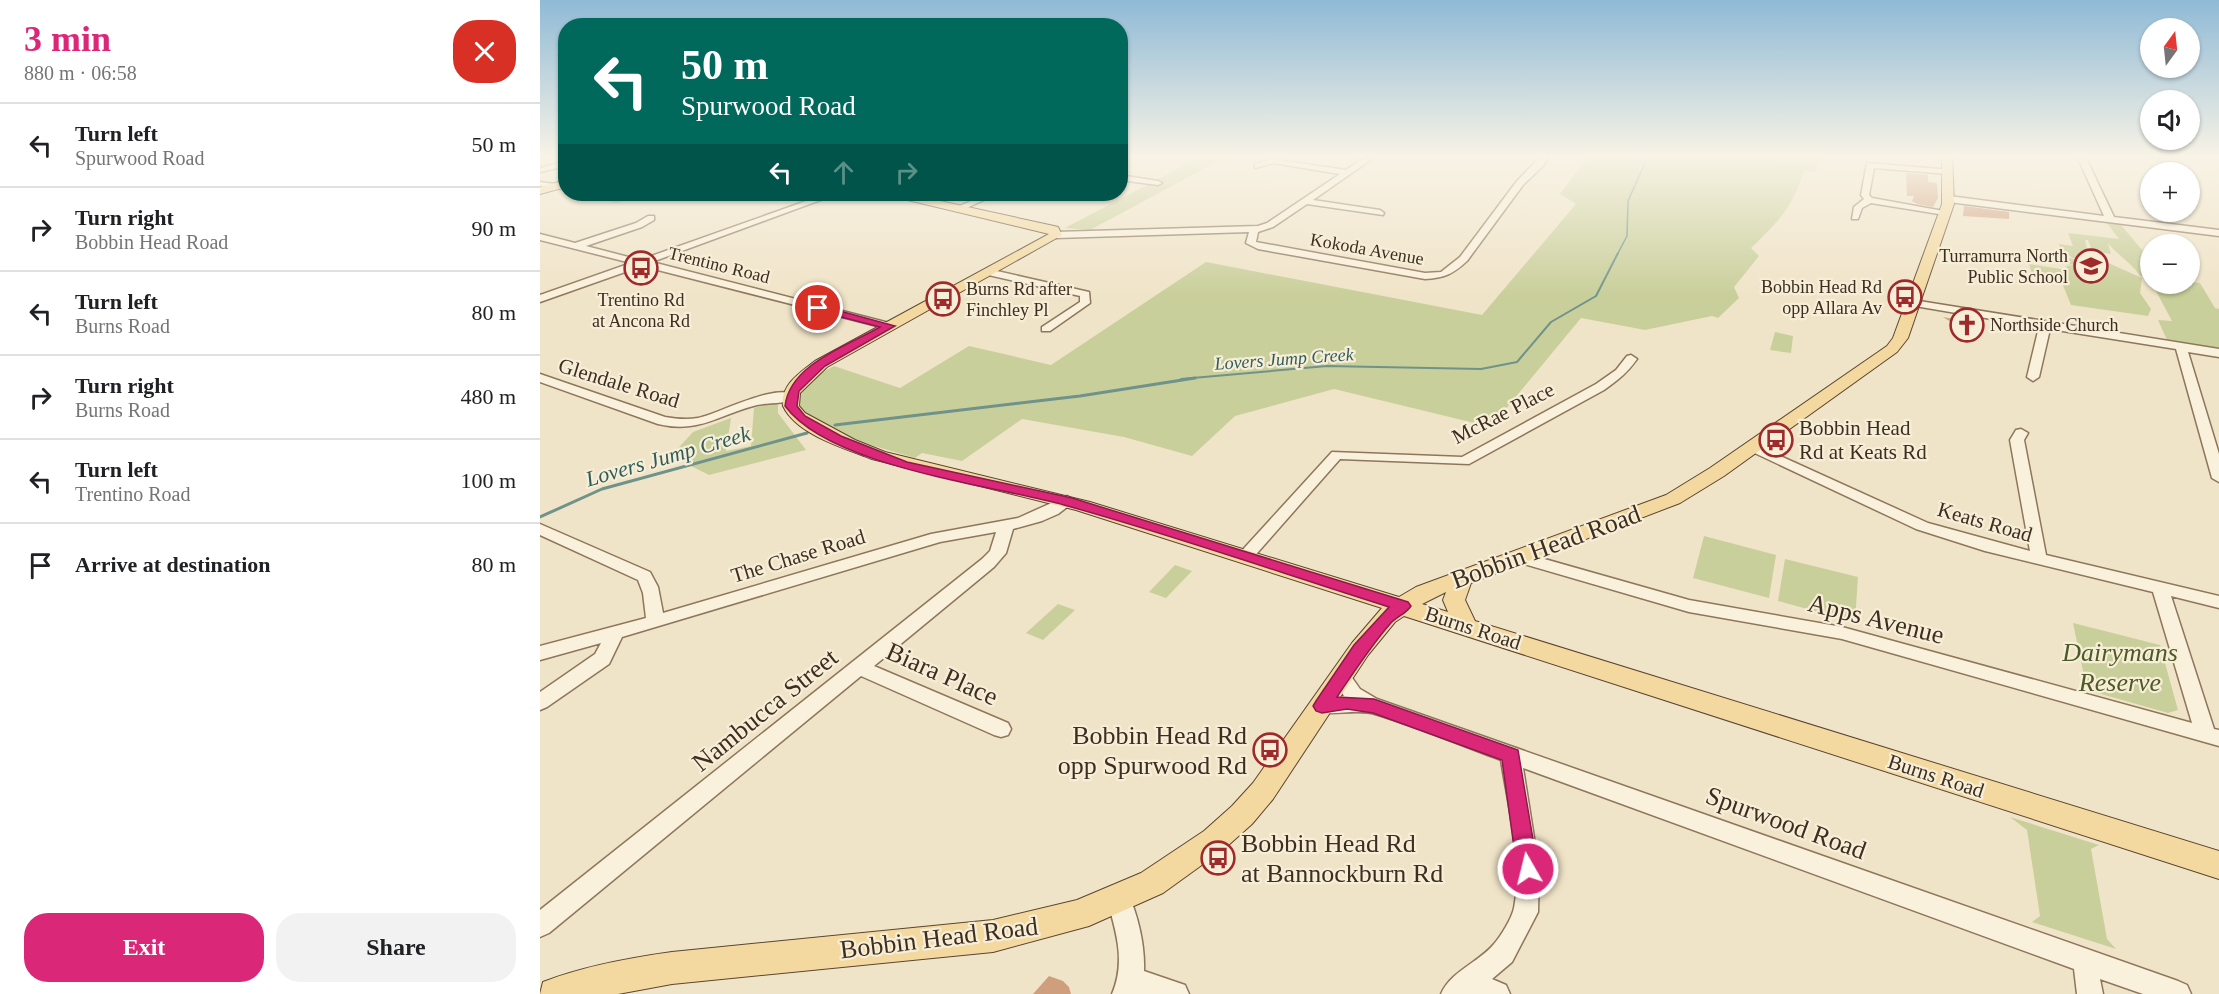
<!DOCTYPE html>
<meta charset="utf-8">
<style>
:root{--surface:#fff;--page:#f2f2f2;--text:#202124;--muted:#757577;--line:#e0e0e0;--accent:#db2777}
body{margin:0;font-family:Georgia,serif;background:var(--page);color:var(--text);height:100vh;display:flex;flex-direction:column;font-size:22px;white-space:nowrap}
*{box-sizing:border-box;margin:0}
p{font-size:20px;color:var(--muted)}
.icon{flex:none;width:33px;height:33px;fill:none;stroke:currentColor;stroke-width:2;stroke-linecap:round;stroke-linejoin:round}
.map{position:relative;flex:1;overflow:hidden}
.details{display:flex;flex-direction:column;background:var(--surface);width:540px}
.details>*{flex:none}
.top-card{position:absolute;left:18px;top:18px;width:570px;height:183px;border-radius:24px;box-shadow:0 2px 4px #0004;background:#00695c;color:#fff;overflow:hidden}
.needle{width:39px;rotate:15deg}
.controls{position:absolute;left:1600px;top:18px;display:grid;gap:12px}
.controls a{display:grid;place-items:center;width:60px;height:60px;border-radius:50%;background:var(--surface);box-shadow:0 2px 4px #0004;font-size:30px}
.pin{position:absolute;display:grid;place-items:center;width:51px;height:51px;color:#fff;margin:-26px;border:3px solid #fff;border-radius:50%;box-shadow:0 2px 6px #0007}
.me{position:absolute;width:66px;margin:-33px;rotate:352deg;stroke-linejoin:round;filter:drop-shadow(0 0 4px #0008)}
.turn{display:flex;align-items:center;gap:21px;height:126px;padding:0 24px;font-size:27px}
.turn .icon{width:78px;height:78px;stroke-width:2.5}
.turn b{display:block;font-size:42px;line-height:51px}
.lanes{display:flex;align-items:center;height:57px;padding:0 24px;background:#0003;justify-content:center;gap:30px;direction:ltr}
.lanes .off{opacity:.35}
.round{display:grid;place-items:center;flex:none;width:63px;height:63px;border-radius:24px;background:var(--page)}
.head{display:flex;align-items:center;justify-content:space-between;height:102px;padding:0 24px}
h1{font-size:36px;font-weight:700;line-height:45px;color:var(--accent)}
.cta{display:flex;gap:12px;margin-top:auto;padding:12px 24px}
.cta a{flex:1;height:69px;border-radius:24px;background:var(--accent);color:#fff;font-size:24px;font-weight:700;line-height:69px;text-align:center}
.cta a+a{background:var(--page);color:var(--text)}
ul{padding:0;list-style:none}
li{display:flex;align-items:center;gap:18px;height:84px;padding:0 24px;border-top:2px solid var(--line)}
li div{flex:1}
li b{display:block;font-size:22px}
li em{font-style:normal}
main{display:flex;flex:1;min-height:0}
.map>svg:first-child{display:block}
.green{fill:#c9cf9b}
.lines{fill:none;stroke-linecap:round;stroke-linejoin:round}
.stream-far2{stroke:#6f938a;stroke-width:1.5}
.stream-far1{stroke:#6f938a;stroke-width:2}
.stream{stroke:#6f938a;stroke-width:3}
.building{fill:#cf9f7d}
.minor-casing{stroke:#8d765c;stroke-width:3}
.major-casing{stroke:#5b4430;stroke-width:2}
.minor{fill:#faf1dc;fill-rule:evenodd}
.major{fill:#f3d9a0;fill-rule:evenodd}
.route{fill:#db2777;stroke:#8e194d;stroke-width:1.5}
.labels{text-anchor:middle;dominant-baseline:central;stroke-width:4.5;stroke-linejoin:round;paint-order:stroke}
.far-street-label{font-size:18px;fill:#3d2e20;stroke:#f7eed8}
.far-poi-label{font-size:18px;fill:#3d2e20;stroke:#f7eed8;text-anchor:end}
.far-water-label{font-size:18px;font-style:italic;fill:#2f5d5a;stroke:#f7eed8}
.street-label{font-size:21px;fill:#3d2e20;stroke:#f7eed8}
.poi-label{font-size:21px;fill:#3d2e20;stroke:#f7eed8;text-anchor:start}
.water-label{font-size:22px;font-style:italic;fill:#2f5d5a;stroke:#f7eed8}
.near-street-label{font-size:26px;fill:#3d2e20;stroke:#f7eed8}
.near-park-label{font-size:26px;font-style:italic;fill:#4d5a26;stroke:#f7eed8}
.near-poi-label{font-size:26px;fill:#3d2e20;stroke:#f7eed8;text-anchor:end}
</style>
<main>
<section class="details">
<div class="head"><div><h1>3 min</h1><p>880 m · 06:58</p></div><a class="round" style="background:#d93025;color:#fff"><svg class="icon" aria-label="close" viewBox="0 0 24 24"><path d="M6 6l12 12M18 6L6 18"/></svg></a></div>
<ul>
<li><svg class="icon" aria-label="left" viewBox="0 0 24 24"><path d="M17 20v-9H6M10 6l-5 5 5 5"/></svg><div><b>Turn left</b><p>Spurwood Road</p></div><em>50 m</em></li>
<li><svg class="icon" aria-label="right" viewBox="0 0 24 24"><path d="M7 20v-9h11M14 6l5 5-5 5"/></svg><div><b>Turn right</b><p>Bobbin Head Road</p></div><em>90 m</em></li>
<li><svg class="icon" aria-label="left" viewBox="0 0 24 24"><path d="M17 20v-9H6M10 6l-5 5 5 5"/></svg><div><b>Turn left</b><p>Burns Road</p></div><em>80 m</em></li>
<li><svg class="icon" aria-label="right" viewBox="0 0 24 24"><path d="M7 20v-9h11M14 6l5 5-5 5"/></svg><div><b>Turn right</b><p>Burns Road</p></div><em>480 m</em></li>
<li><svg class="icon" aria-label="left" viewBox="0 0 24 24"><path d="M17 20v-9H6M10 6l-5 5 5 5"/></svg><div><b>Turn left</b><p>Trentino Road</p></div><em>100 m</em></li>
<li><svg class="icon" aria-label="arrive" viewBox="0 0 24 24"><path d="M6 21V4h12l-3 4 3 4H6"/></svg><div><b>Arrive at destination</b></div><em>80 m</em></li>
</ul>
<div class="cta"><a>Exit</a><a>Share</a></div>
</section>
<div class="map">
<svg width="1679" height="994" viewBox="0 0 1679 994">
<rect width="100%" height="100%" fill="#f0e4c8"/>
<path class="green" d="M 651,156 L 688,156 L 550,230 L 525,228 L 639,168 Z
M 1048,156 L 1281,156 L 1276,172 L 1264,171 C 1252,208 1239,221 1211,248 L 1219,256 L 1194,287 L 1199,298 L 1178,318 L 1172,316 L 1105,330 L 1041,318 L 951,427 L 794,389 L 695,416 L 652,456 L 584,437 L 482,419 L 422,461 L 382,453 L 375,458 L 303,437 L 262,414 L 254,393 L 266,381 L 294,366 L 360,388 L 429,346 L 511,365 L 666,262 L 942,315 L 1036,204 L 1020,194 Z
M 34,194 L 108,194 L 77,203 Z
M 1567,223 L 1581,225 L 1608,257 L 1611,277 L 1600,276 C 1591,262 1578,256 1568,243 L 1571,254 L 1552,251 L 1548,240 L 1545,240 L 1548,254 L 1602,278 L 1600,293 L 1611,309 L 1608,316 L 1531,305 L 1520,278 L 1492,274 L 1489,264 L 1527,270 L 1526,266 L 1535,265 L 1525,264 L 1522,256 L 1536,260 L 1520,250 L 1519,244 L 1533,246 L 1528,233 L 1579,239 Z
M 1650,282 L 1660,283 L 1675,308 L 1679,309 L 1679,349 L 1627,340 L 1618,320 L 1632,321 L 1616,291 L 1623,292 L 1620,284 Z
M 1235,332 L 1253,336 L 1251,353 L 1230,350 Z
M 238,401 L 238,413 L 266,450 L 169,475 L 131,456 L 153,432 L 191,418 L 186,451 L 211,446 L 214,408 Z
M 1164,536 L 1236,555 L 1229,598 L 1153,578 Z
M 1245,559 L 1318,577 L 1315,622 L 1238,601 Z
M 635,565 L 652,571 L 626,598 L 609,592 Z
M 518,604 L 535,610 L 503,640 L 486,633 Z
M 1533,623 L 1620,645 L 1638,710 L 1628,713 L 1547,690 Z
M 1470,817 L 1559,845 L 1551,849 L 1567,939 L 1576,949 L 1492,922 L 1500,916 L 1487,830 Z"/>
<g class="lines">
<path class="stream-far2" d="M 1077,255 L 1087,236 L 1088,201 L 1108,156"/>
<path class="stream-far1" d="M 641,379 L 787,366 L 941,369 L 977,362 L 1011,322 L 1056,296 L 1078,253"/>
<path class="stream" d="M 295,425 L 540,396 L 655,378
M 0,517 L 62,489 L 267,433"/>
</g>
<path class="building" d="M 1366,173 L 1388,175 L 1388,182 L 1397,183 L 1398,198 L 1393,207 L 1377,204 L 1372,201 L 1374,196 L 1367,196 Z
M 1424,206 L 1469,212 L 1469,219 L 1423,216 Z
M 1403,317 L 1439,324 L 1441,335 L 1429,333 Z
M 509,976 L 523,981 L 529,987 L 531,994 L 493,994 Z"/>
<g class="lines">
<defs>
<path id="minor" d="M 827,156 L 836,156 L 773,200 L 840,210 L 844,213 L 843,215 L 767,204 L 733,227 L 718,232 L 716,242 L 885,273 L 901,272 L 920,257 L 977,181 L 1001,156 L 1009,156 L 1003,166 L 983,185 L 927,261 C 913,274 904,278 885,279 L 718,249 L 706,243 L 709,232 L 516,238 L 511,235 L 516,232 L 718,226 L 727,223 L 800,174 L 733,163 L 715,168 L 715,164 L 732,159 L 806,170 Z
M 1537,156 L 1545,156 L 1574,217 L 1679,230 L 1679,236 L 1409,202 L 1405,199 L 1409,196 L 1564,216 Z
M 26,161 L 26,166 L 0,172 L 0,168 Z
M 1327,163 L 1411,170 L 1411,174 L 1408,174 L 1334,168 L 1329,195 L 1332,198 L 1409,212 L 1405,215 L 1331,203 L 1322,208 L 1318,219 L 1312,219 L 1314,207 L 1324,199 L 1321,195 Z
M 580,175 L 618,181 L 622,183 L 618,185 L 580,180 Z
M 0,182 L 22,185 L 18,187 L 0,186 Z
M 286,194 L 297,194 L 112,262 L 353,324 L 353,328 L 349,329 L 102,266 L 0,302 L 0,295 L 91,263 L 0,240 L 0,234 L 35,243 L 96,223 L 108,216 L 114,216 L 114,220 L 102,227 L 46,246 L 100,260 Z
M 447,194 L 457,194 L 422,210 L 415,208 Z
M 448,269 L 549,292 L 550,303 L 510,331 L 502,331 L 502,327 L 540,302 L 540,296 L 444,274 L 443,272 Z
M 1373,300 L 1679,349 L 1679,357 L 1648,352 L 1679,454 L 1679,482 L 1672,478 L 1636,349 L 1510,329 L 1499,377 L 1493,381 L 1487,377 L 1499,327 L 1369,305 L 1369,301 Z
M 1091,355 L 1097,359 C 1088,372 1078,380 1064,390 L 929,464 L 800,459 L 711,560 L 699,560 L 697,556 L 792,452 L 922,457 L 1056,384 L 1076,370 L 1087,356 Z
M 0,374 L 125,417 C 136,419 147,420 158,418 C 179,414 240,380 257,397 C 249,405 229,402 217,405 C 180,414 160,434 118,424 L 0,382 Z
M 1481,429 L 1488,433 L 1484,440 L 1506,555 L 1679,596 L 1679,608 L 1631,596 L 1674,729 L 1679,730 L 1679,746 L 1302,639 L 1149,612 L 974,561 L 972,557 L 980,552 L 1149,600 L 1302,627 L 1652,723 L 1613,592 L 1445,551 L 1376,529 L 1204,448 L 1206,445 L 1216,445 L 1388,523 L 1490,551 L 1470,440 L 1476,430 Z
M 527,496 L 535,501 L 518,514 L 502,521 L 473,529 L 466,553 L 454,567 L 334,666 L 468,723 L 471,729 L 468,735 L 461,737 L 454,735 L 321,676 L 9,933 L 0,937 L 0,910 L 442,559 L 450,551 L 456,532 L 400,542 L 82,637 L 69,664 L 7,707 L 0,710 L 0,692 L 55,654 L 61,643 L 0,660 L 0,646 L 106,618 L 103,593 L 98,580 L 0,535 L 0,524 L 110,572 L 118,587 L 123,613 L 391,534 L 478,518 Z
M 801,670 L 808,672 L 820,689 L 837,699 L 1638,981 L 1647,985 L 1651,994 L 1603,994 L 1560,979 L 1563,994 L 1537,994 L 1534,969 L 983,768 L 999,869 L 998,912 L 972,962 L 952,979 L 966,985 L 970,994 L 901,994 C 911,971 938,963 954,944 C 961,936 972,918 974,908 C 983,863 968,805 961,760 C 920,745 878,727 835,714 C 815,708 792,717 775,711 L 772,706 L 775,701 L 804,696 L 792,677 L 794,672 Z
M 579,888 L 587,891 C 598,915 605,945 604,971 L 645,985 L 649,994 L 572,994 C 586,961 576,932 567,899 L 571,891 Z"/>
<path id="major" d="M 1402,156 L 1412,156 L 1414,204 L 1368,338 L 1357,352 L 1184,476 L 1140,503 L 931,583 L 925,600 L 935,621 L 1679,851 L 1679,879 L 864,616 L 855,622 L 828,655 L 733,799 L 712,824 L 684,849 L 623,893 L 549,926 L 453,952 L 132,984 L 78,994 L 0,994 L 3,982 C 44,966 89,958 132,952 L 453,920 L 537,900 L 601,873 L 664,831 L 692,806 L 713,783 L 812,643 L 842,608 L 536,510 L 332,459 C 304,448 257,435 243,406 C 240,385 261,372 275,361 L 509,234 L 351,196 L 350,194 L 368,194 L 514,226 L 518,227 L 522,235 L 287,367 L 260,393 L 259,406 L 265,413 L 315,440 L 345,452 L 550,502 L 859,597 L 876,587 L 1126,495 L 1170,468 L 1347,346 L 1353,338 L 1402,204 ZM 906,592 L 903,600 L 908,612 L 882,604 Z
M 26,180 L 26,187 L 0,194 L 0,187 Z"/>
</defs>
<use href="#minor" class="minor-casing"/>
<use href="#major" class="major-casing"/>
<use href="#minor" class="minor"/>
<use href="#major" class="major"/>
</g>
<linearGradient id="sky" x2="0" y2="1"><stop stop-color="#8fbad6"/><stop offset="0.53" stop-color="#f8f3e6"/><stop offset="1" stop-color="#f8f3e6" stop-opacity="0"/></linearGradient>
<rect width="1679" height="295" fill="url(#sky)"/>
<path class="route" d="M 278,305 L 355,326 L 285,366 L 259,391 L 257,406 L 265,416 L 301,436 L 367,462 L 532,498 L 868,602 L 871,606 C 866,614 856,617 850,624 C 830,647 814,672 797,697 L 834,699 L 978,750 L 998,869 L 995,876 L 988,879 L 980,876 L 977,869 L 962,760 L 833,713 L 807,709 L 782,713 L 776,711 L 773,706 L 776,701 L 814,645 L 849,607 C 741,573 633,535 524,505 C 452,485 290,467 245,406 C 250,364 307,346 340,327 L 274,310 L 274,306 Z"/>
<defs>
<symbol id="school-ring" viewBox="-11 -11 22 22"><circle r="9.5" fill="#f7eed8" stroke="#9e2a2b" stroke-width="1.5"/><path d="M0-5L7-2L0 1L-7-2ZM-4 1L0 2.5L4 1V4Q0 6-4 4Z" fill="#9e2a2b"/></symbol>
<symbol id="bus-ring" viewBox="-11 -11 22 22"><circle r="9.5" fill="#f7eed8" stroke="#9e2a2b" stroke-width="1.5"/><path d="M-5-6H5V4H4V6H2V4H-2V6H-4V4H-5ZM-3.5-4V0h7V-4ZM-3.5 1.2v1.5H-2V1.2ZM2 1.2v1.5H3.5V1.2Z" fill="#9e2a2b"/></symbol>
<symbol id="church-ring" viewBox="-11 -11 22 22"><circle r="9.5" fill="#f7eed8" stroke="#9e2a2b" stroke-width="1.5"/><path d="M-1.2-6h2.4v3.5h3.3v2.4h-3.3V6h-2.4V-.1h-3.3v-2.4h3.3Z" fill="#9e2a2b"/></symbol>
</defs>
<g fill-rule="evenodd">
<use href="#school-ring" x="1532" y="247" width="38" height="38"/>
<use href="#bus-ring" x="82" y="249" width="38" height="38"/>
<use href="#bus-ring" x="1346" y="278" width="38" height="38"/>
<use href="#bus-ring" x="384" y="280" width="38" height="38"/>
<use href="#church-ring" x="1408" y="306" width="38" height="38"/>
<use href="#bus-ring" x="1217" y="421" width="38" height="38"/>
<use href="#bus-ring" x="711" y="731" width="38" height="38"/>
<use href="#bus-ring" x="659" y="839" width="38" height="38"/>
</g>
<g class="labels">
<g class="far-street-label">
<text transform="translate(827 249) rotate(10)">Kokoda Avenue</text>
<text transform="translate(179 265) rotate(14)">Trentino Road</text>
</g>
<g class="far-poi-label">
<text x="1528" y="256">Turramurra North<tspan x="1528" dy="21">Public School</tspan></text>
<text x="1342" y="287">Bobbin Head Rd<tspan x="1342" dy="21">opp Allara Av</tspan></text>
<text x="426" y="289" text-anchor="start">Burns Rd after<tspan x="426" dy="21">Finchley Pl</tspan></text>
<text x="101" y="300" text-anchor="middle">Trentino Rd<tspan x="101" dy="21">at Ancona Rd</tspan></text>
<text x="1450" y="325" text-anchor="start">Northside Church</text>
</g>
<g class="far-water-label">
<text transform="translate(744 359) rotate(-4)">Lovers Jump Creek</text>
</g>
<g class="street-label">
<text transform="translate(79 383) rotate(17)">Glendale Road</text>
<text transform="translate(963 413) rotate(-27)">McRae Place</text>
<text transform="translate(1445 522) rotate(16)">Keats Road</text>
<text transform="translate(258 556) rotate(-17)">The Chase Road</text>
<text transform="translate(933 628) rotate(18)">Burns Road</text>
<text transform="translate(1396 776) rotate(18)">Burns Road</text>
</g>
<g class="poi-label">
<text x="1259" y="428">Bobbin Head<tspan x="1259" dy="24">Rd at Keats Rd</tspan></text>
</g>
<g class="water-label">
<text transform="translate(128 456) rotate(-16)">Lovers Jump Creek</text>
</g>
<g class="near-street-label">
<text transform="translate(1006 547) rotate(-20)">Bobbin Head Road</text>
<text transform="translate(1336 619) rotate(14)">Apps Avenue</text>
<text transform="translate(402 674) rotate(24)">Biara Place</text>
<text transform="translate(225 710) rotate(-39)">Nambucca Street</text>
<text transform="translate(1246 823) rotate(20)">Spurwood Road</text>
<text transform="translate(399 938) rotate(-7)">Bobbin Head Road</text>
</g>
<g class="near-park-label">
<text x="1580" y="652">Dairymans<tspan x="1580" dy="30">Reserve</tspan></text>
</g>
<g class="near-poi-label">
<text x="707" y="735">Bobbin Head Rd<tspan x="707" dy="30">opp Spurwood Rd</tspan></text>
<text x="701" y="843" text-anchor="start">Bobbin Head Rd<tspan x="701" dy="30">at Bannockburn Rd</tspan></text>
</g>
</g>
</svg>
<div class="controls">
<a><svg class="needle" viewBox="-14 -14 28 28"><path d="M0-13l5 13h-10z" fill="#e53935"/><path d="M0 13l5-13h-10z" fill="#757577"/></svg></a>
<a><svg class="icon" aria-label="sound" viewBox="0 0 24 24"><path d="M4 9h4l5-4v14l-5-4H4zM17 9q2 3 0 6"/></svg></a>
<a>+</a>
<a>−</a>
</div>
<div class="pin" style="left:278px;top:308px;background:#d93025"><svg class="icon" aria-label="arrive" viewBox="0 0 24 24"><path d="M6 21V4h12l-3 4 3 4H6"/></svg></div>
<svg class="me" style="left:988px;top:869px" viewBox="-20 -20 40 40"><circle r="17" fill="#db2777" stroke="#fff" stroke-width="3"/><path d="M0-11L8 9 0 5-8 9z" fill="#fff"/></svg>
<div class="top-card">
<div class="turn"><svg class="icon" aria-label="left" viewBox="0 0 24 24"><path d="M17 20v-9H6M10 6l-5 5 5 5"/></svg><div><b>50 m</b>Spurwood Road</div></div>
<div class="lanes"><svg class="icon" aria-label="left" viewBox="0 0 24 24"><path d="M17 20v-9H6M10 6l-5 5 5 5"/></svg><svg class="icon off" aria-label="ahead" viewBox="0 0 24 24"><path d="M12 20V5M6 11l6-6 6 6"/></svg><svg class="icon off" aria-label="right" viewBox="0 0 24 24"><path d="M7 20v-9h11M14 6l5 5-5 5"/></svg></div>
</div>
</div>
</main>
